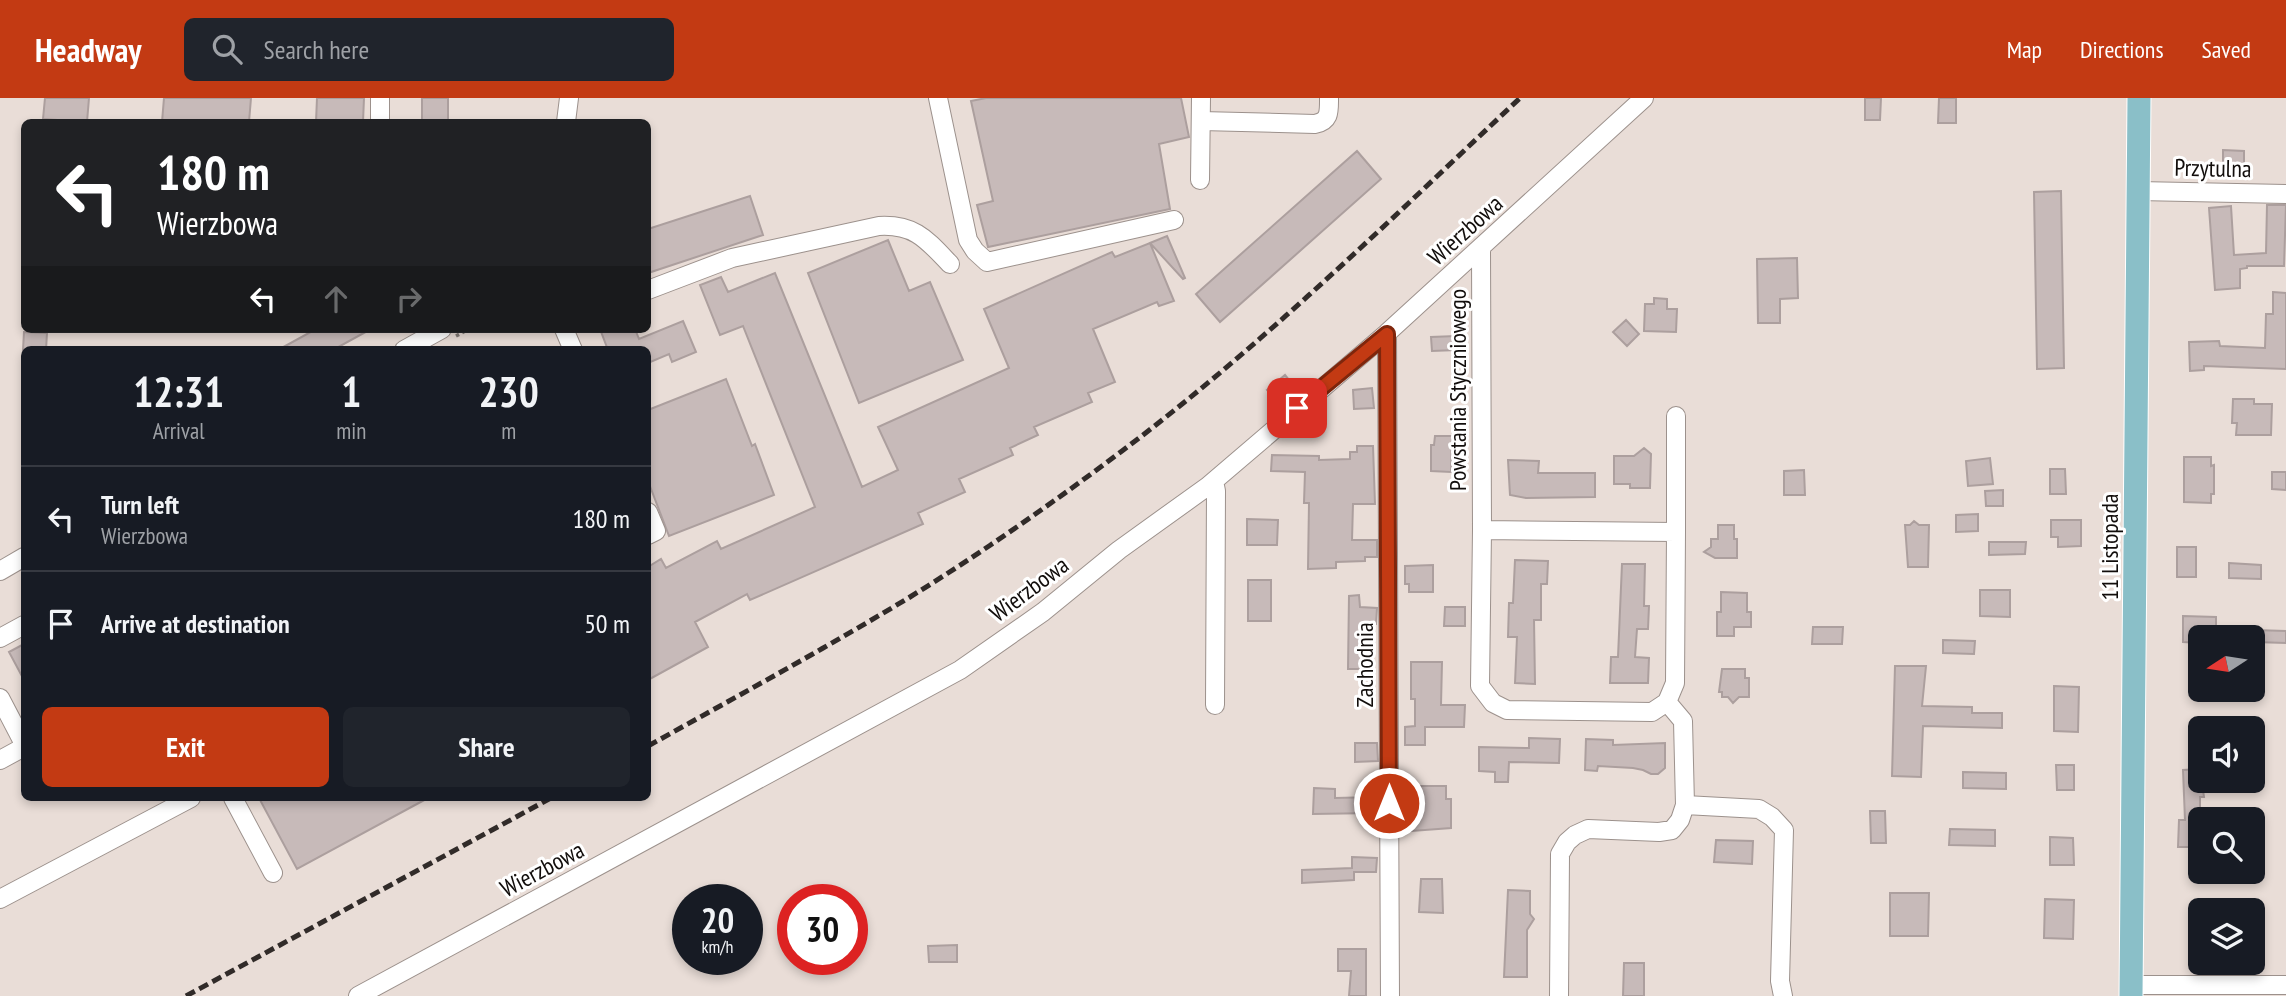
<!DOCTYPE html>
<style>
:root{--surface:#171b24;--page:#20242c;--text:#f1f3f6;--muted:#9ea1a6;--line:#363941;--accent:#c33a13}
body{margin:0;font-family:"PT Sans Narrow",sans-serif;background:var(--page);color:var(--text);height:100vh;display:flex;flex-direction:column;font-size:26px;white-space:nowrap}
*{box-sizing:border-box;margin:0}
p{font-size:23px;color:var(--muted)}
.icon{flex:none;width:38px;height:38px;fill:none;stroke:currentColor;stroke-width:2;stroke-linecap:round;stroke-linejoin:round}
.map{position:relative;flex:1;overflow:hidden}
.side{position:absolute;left:21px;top:248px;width:630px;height:455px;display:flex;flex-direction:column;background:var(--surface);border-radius:10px;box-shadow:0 4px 10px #0003}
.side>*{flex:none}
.hud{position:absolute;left:21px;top:21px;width:630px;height:214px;border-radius:10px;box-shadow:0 4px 10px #0003;background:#202124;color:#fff;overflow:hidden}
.needle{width:46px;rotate:258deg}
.controls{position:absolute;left:2188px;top:527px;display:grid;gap:14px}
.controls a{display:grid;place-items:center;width:77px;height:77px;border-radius:10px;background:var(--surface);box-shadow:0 4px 10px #0003;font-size:35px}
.speed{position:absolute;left:672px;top:786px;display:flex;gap:14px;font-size:35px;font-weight:700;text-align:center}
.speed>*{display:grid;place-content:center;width:91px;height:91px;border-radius:50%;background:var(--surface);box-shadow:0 4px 10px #0003;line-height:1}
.speed small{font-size:18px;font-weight:400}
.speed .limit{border:10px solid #d22;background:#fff;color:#111}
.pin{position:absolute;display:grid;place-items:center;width:60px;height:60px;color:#fff;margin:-30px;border-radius:14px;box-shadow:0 4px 10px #0006}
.me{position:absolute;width:77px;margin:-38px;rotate:0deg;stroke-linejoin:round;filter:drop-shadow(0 0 5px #0008)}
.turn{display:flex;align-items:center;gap:24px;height:147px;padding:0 21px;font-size:32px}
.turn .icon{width:91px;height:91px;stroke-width:2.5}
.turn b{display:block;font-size:49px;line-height:60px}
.lanes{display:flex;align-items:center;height:66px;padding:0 21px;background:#0003;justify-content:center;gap:35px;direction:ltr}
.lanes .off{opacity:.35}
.eta{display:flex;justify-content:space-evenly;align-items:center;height:119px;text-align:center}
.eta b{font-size:42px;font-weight:800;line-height:49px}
.action{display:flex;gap:14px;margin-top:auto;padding:14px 21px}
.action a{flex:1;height:80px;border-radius:10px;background:var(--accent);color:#fff;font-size:28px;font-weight:800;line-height:80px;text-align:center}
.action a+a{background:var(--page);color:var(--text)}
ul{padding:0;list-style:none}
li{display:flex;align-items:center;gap:21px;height:105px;padding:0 21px;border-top:2px solid var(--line)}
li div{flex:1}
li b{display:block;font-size:26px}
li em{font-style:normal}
header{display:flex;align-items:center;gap:42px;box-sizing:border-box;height:98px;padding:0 35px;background:var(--accent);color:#fff}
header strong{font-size:33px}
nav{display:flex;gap:38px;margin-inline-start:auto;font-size:24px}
.search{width:490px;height:63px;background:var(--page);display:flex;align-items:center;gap:18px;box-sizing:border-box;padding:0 24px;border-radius:10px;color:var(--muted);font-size:26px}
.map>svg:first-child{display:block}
.building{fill:#c7bab9;stroke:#ac9f9e;stroke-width:2}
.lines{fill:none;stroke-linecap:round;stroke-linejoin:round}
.minor-casing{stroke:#9c918c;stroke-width:20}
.major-casing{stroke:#fff;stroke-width:25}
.path{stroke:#827a76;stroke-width:3.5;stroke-dasharray:3.5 3.5;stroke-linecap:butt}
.minor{stroke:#fff;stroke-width:18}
.major{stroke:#8abfc8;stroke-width:23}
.rail{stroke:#312b29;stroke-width:5;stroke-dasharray:10 5;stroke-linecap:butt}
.route-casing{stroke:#7f260c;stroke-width:18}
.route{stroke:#c33a13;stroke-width:12}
.labels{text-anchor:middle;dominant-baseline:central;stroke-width:6;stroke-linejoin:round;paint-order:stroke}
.street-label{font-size:24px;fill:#110d0b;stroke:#fff}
</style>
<header>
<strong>Headway</strong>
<div class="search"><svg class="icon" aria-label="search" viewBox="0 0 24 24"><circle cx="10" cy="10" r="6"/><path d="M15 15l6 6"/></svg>Search here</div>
<nav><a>Map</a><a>Directions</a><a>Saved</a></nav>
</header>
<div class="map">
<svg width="2286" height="898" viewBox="0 0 2286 898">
<rect width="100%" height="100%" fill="#e9ddd7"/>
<path class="building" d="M 45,0 L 89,0 L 87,24 L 43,21 Z
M 164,0 L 251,0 L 249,24 L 162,24 Z
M 317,0 L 364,0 L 363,24 L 316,24 Z
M 422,0 L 448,0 L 448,24 L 422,24 Z
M 986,0 L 1181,0 L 1189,39 L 1159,46 L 1170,111 L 988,149 L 977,107 L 993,103 L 971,3 Z
M 1865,0 L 1881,0 L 1880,22 L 1865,22 Z
M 1939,0 L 1956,0 L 1956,25 L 1938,25 Z
M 2223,52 L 2244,53 L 2244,76 L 2223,75 Z
M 1357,53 L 1381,81 L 1220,224 L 1196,196 Z
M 2061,93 L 2064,270 L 2037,271 L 2034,94 Z
M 750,98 L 763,137 L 648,175 L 648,131 Z
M 2267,107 L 2286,107 L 2284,168 L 2247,168 L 2247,170 L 2240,171 L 2240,190 L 2215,192 L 2209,110 L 2231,108 L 2234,157 L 2266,155 Z
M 1167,138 L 1185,180 L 1183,181 L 1150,145 Z
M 888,142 L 909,193 L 930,184 L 963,262 L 859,305 L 808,175 Z
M 1150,145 L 1174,203 L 1159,208 L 1157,204 L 1093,231 L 1115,284 L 1088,295 L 1092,304 L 1034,329 L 1038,337 L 1010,350 L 1013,357 L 959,381 L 965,394 L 918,415 L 923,426 L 750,502 L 747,496 L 695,524 L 708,549 L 648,582 L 648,469 L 661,461 L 666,470 L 717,443 L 721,451 L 815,409 L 743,228 L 720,237 L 700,187 L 721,179 L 728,194 L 775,175 L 862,389 L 898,372 L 878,329 L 1009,270 L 984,211 L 1112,154 L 1115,159 Z
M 1797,160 L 1798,200 L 1780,201 L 1780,225 L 1758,225 L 1757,161 Z
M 2273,194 L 2286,195 L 2286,271 L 2204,268 L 2204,272 L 2190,273 L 2189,244 L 2219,243 L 2220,248 L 2265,250 L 2266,216 L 2273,216 Z
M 1654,200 L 1667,201 L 1667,211 L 1677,211 L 1676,234 L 1644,233 L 1645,206 L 1654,206 Z
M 1626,222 L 1639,236 L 1627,248 L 1613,234 Z
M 683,223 L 696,254 L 672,264 L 669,256 L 648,265 L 648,252 L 608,252 L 600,231 L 635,231 L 639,241 Z
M 316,231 L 371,231 L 333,252 L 278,252 Z
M 24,234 L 47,235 L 46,252 L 23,252 Z
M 1456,238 L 1457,252 L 1432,253 L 1431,239 Z
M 1285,277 L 1298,293 L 1280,308 L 1267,292 Z
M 726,281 L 752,348 L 755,346 L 774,397 L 669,438 L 648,383 L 648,312 Z
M 1372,290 L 1374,310 L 1354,311 L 1353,292 Z
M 2233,301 L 2254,301 L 2254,306 L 2272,306 L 2271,337 L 2236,337 L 2237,325 L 2232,325 Z
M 1435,338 L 1452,338 L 1451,374 L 1431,373 L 1431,347 L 1434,347 Z
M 1357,348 L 1373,348 L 1375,406 L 1353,406 L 1352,442 L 1377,442 L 1377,459 L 1365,459 L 1365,463 L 1336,464 L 1336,470 L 1308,471 L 1309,405 L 1304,405 L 1305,374 L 1271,373 L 1272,357 L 1319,358 L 1319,362 L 1350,361 L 1350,354 L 1357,354 Z
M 1644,350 L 1651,356 L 1650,390 L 1630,390 L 1630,386 L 1614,386 L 1614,358 L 1634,358 Z
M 2184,359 L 2211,359 L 2211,368 L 2214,367 L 2214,396 L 2211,396 L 2211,405 L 2184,404 Z
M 1990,360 L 1993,386 L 1968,388 L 1966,363 Z
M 1508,362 L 1539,363 L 1538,375 L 1595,375 L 1595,399 L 1526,400 L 1510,397 Z
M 2050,371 L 2065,371 L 2066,396 L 2050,396 Z
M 1804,372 L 1805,397 L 1784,397 L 1784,373 Z
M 2272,374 L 2286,374 L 2286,392 L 2272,391 Z
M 2003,392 L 2003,408 L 1986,408 L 1985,393 Z
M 1978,416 L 1978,433 L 1956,434 L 1956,417 Z
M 1247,421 L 1278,422 L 1277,447 L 1247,447 Z
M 2051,422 L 2081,422 L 2081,448 L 2058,449 L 2058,439 L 2051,439 Z
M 1914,423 L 1919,427 L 1929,427 L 1928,469 L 1908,469 L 1905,427 L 1910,427 Z
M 1718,427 L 1734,427 L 1734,441 L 1737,441 L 1737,460 L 1715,460 L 1704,454 L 1711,449 L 1711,441 L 1718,441 Z
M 1989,444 L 2026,444 L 2025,456 L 1989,457 Z
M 2177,449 L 2196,449 L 2196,479 L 2177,479 Z
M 1515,462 L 1548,463 L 1547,486 L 1541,486 L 1541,522 L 1534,522 L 1535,586 L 1515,585 L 1517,539 L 1508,539 L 1509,505 L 1513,505 Z
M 2229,465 L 2261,467 L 2261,481 L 2229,480 Z
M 1622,466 L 1645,466 L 1644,508 L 1649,508 L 1648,531 L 1637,531 L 1635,559 L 1649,560 L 1648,585 L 1610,585 L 1611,559 L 1618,559 Z
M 1433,467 L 1433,494 L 1409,494 L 1409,486 L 1405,486 L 1405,468 Z
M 1248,482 L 1271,482 L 1271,523 L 1248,523 Z
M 1980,492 L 2010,492 L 2010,519 L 1980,518 Z
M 1721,494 L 1747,495 L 1747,514 L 1751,514 L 1751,529 L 1734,529 L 1734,538 L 1717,538 L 1717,514 L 1721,514 Z
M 1359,497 L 1360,509 L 1377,510 L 1376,526 L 1361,526 L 1363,571 L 1348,571 L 1349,498 Z
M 1445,509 L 1465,509 L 1465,528 L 1444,528 Z
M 2183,518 L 2216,519 L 2216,539 L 2200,539 L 2200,545 L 2183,544 Z
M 1813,529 L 1843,529 L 1842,546 L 1812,546 Z
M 2255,532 L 2286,533 L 2286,545 L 2255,544 Z
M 1943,542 L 1975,543 L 1974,556 L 1943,555 Z
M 24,546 L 24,582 L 9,554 Z
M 1411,564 L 1442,564 L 1441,607 L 1465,607 L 1464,629 L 1425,629 L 1425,647 L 1405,647 L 1405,629 L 1415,628 L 1415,601 L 1411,601 Z
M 1895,568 L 1926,568 L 1922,608 L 1972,609 L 1972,615 L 2002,615 L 2002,630 L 1923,628 L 1921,679 L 1892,678 Z
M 1722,571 L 1745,571 L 1745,580 L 1749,580 L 1749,599 L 1739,599 L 1733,605 L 1728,599 L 1722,599 L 1722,594 L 1719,594 Z
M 2054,588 L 2079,589 L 2078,634 L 2054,633 Z
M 1529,640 L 1560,641 L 1559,665 L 1509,664 L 1508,684 L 1495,684 L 1495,674 L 1479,673 L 1479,649 L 1529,650 Z
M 1586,641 L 1613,642 L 1613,647 L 1665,645 L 1665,670 L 1658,676 L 1651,676 L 1643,672 L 1633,670 L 1598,668 L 1597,673 L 1585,672 Z
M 1355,645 L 1377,645 L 1378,663 L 1355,664 Z
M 2056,667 L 2074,667 L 2074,692 L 2057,692 Z
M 2200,671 L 2204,699 L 2200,699 L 2200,749 L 2178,749 L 2179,722 L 2185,722 L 2183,672 Z
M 1963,674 L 2006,675 L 2006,691 L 1963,690 Z
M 1417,688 L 1446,688 L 1446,701 L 1451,701 L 1451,730 L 1412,733 L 1412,711 L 1417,711 Z
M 1314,690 L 1335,691 L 1335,700 L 1375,699 L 1375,715 L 1313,716 Z
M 259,700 L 428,700 L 297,771 Z
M 1870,713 L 1885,713 L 1886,745 L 1871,745 Z
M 1950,731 L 1995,732 L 1995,748 L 1949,747 Z
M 2050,739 L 2073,740 L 2074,767 L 2050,767 Z
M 1716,742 L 1753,743 L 1752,766 L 1714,764 Z
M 1352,759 L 1377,760 L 1376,774 L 1354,774 L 1354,782 L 1302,785 L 1302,772 L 1352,770 Z
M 1421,781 L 1442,781 L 1443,815 L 1419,814 Z
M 1508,792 L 1530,793 L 1530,816 L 1534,821 L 1527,832 L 1527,879 L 1504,879 Z
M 1890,795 L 1929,795 L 1928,838 L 1890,838 Z
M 2045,801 L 2074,802 L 2073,841 L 2044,840 Z
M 957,847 L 957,864 L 929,864 L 928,848 Z
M 1338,851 L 1366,851 L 1366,898 L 1349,898 L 1351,873 L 1338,873 Z
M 1624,865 L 1644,865 L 1644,898 L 1623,898 Z"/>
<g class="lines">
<defs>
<path id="minor" d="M 380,0 L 380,24
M 938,0 L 968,142 L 975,153 L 987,164 L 1174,122
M 1201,23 L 1315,26 C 1330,23 1329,14 1329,0
M 566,24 L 569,0
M 1200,82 L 1201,0
M 2138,93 L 2286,96
M 1481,152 L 1482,432 L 1480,588 L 1493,605 L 1507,612 L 1652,614 L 1667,604 L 1675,585 L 1676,434 L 1482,432
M 648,192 L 732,160 L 879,128 C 915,126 927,142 950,166
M 564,231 L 573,252
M 1387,235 L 1390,898
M 404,252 L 442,231
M 1676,318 L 1676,434
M 1214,383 L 1216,393 L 1215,607
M 648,414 L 656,433 L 648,437
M 0,473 L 24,459
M 0,540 L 24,527
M 0,600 L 24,646
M 1667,604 L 1683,623 L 1685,707 L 1759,711 L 1772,719 L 1784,732 L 1780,883 L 1783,898
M 0,662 L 24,649
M 233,700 L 273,775
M 0,801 L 191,700
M 2131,887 L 2286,887
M 358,898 L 960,572 L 1043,514 L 1119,452 L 1208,388 L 1387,235 L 1644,0
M 1559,898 L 1560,756 L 1567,744 L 1575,737 L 1588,731 L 1659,734 L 1672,732 L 1680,722 L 1685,707"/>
<path id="major" d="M 2131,898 L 2139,0"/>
</defs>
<use href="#minor" class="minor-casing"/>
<use href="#major" class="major-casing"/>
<path class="path" d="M 456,238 L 469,231"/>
<use href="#minor" class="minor"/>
<use href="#major" class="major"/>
<path class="rail" d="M 648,648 C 736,599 824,551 910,499 C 983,454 1054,404 1122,353 C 1264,246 1391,121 1520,0
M 186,898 L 551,700"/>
</g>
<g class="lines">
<defs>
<path id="route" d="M 1297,310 L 1387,236 L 1389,705"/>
</defs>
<use href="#route" class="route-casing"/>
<use href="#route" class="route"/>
</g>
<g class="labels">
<g class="street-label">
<text transform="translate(2213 70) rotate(1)">Przytulna</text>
<text transform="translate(1465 132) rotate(-42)">Wierzbowa</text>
<text transform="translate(1457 292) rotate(-90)">Powstania Styczniowego</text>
<text transform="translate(2109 449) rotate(-90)">11 Listopada</text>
<text transform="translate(1029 491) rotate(-37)">Wierzbowa</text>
<text transform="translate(1364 567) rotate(-90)">Zachodnia</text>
<text transform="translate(542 771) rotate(-28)">Wierzbowa</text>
</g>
</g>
</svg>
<div class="controls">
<a><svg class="needle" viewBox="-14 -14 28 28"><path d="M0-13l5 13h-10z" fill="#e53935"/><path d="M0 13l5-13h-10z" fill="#9ea1a6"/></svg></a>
<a><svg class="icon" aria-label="sound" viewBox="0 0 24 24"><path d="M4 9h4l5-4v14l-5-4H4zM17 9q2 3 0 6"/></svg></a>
<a><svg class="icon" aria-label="search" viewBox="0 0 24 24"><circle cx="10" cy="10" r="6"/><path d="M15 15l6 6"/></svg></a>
<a><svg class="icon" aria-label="layers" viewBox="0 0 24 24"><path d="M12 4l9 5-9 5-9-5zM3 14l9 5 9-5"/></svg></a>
</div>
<div class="speed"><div>20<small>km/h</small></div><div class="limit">30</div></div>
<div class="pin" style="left:1297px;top:310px;background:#d93025"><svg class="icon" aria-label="arrive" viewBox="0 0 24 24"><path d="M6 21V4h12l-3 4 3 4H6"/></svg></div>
<svg class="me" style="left:1389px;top:705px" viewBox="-20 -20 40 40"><circle r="17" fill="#c33a13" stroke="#fff" stroke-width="3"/><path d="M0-11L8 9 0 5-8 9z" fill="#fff"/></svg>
<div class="hud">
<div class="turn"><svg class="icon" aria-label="left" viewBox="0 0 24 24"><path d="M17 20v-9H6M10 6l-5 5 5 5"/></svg><div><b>180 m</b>Wierzbowa</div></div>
<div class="lanes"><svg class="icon" aria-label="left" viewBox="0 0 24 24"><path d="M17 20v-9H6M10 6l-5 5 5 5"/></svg><svg class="icon off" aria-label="ahead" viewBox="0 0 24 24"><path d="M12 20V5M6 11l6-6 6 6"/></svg><svg class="icon off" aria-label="right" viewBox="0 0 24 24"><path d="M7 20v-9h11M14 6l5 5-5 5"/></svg></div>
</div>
<section class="side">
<div class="eta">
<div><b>12:31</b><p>Arrival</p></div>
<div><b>1</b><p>min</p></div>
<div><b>230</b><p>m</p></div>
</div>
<ul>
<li><svg class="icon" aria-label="left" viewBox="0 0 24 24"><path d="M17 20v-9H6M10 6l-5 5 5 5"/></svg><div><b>Turn left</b><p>Wierzbowa</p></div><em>180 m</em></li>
<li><svg class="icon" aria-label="arrive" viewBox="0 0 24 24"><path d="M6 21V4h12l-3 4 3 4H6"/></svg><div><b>Arrive at destination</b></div><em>50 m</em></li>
</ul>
<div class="action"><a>Exit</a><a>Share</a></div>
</section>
</div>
